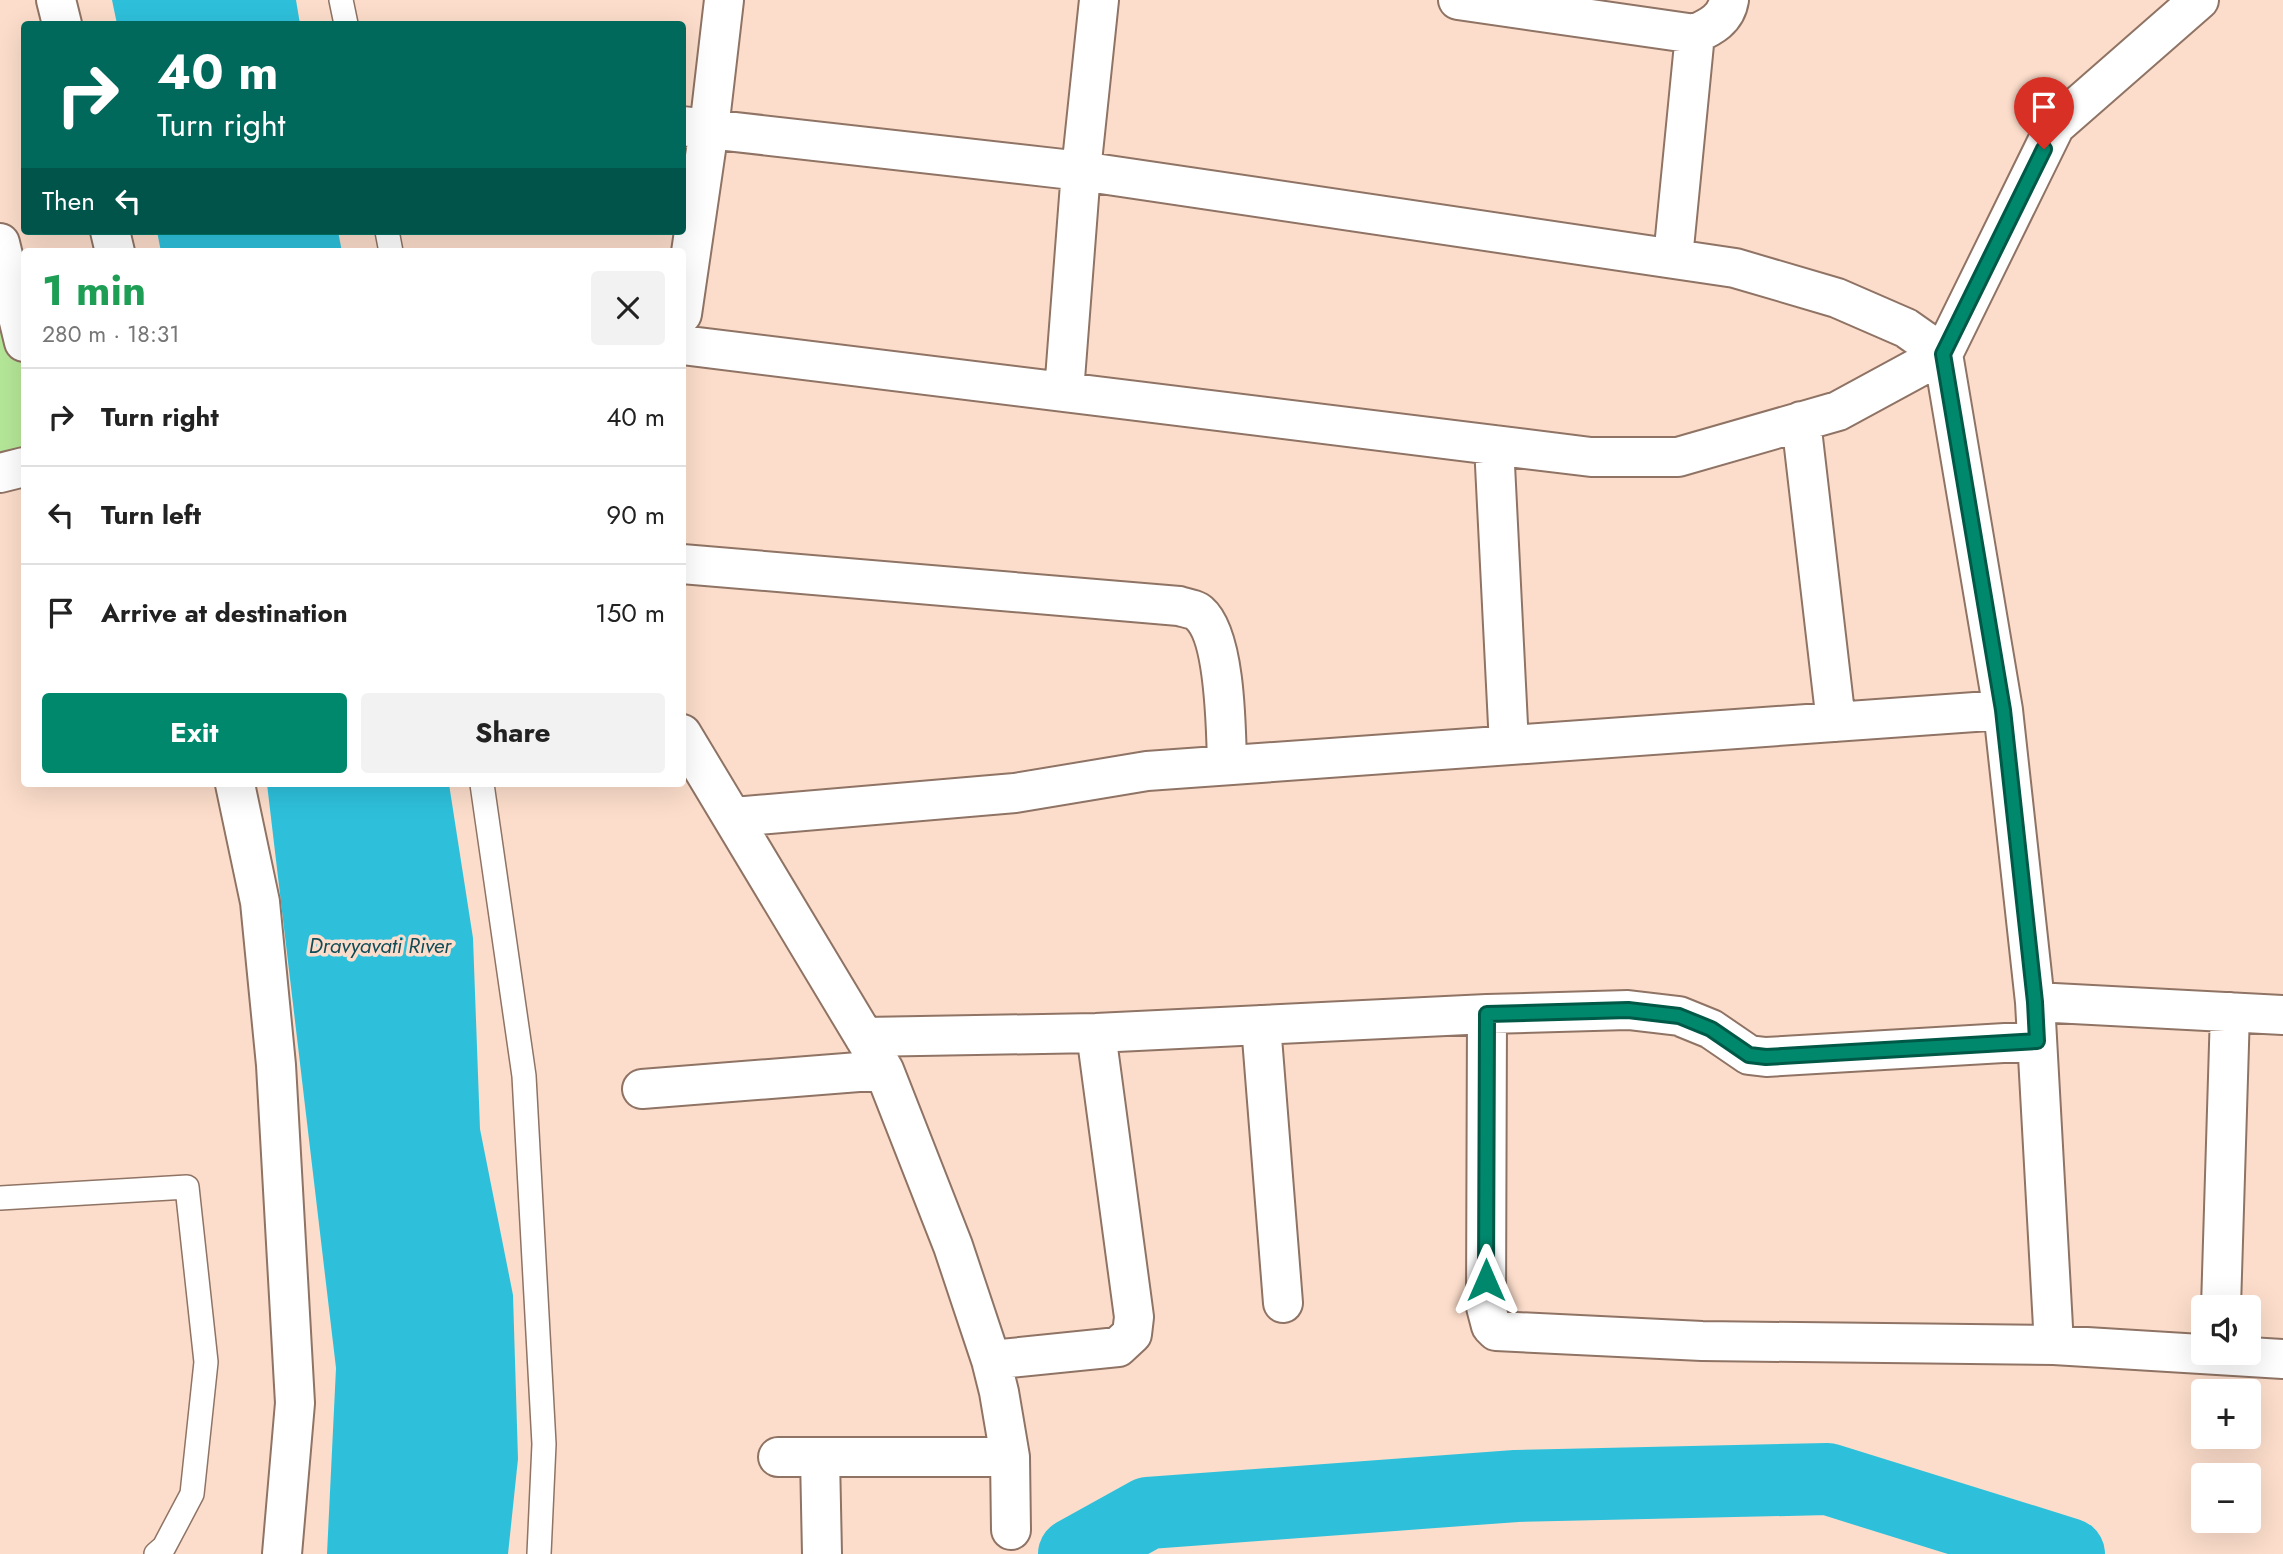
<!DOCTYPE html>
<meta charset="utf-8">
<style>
:root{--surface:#fff;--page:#f2f2f2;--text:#222;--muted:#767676;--line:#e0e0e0;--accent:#00886d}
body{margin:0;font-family:Jost,sans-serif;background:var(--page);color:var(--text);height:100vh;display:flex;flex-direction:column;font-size:26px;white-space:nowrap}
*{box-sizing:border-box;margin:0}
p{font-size:23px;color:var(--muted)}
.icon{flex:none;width:38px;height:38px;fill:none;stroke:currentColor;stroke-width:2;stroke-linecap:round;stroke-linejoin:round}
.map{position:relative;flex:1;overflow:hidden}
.panel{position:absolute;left:21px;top:248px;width:665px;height:539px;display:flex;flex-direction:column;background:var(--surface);border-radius:7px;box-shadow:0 7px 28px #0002}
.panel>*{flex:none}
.guide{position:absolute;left:21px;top:21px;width:665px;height:214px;border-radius:7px;box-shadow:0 7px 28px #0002;background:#00695c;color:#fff;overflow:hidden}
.controls{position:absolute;left:2191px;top:1295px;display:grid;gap:14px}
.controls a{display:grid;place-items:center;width:70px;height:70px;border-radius:7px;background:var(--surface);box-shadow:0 7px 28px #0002;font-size:35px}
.pin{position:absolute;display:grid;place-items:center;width:60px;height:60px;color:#fff;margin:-72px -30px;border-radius:50% 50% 50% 0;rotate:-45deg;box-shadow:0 0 7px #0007}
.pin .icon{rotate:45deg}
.me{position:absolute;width:77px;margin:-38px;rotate:0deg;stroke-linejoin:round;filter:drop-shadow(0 0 5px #0008)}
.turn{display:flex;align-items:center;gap:24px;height:147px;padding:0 21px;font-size:32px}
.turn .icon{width:91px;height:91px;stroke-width:2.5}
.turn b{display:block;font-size:49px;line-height:60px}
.then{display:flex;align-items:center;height:66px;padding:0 21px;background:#0003;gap:14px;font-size:26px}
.round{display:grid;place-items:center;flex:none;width:74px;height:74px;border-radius:7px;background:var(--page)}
.summary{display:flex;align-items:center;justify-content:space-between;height:119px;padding:0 21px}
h1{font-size:42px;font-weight:700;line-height:52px;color:#1e9e55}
.primary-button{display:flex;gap:14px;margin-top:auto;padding:14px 21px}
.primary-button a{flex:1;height:80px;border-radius:7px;background:var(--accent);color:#fff;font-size:28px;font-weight:700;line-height:80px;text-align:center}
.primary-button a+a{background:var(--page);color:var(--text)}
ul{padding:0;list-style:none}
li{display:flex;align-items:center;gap:21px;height:98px;padding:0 21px;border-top:2px solid var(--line)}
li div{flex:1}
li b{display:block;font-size:26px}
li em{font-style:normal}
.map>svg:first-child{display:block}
.green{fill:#b5e798}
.water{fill:#2ec0db}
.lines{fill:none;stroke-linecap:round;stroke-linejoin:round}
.river{stroke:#2ec0db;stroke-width:72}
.service-casing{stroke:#8f7364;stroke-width:26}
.minor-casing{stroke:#8f7364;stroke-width:42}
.service{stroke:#fff;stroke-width:23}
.minor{stroke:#fff;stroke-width:38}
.route-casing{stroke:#005847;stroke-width:18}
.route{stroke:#00886d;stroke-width:12}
.labels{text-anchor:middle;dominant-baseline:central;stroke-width:7;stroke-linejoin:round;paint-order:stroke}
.water-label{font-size:21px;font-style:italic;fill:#104c57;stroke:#fcddcb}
</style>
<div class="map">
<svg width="2283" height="1554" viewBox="0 0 2283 1554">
<rect width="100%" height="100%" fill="#fcddcb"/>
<path class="green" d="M 0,243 L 24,342 L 24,467 L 0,473 Z"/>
<path class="water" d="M 112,0 L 296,0 L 300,24 L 117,24 Z
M 157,231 L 338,231 L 342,252 L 161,252 Z
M 267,784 L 449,784 L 473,938 L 480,1129 L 513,1295 L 518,1459 L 508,1554 L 327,1554 L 336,1368 Z"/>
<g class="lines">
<path class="river" d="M 1074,1554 L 1148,1513 L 1516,1486 L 1828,1479 L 2069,1554"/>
<defs>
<path id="service" d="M 341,0 L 346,24
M 387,231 L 391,252
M 482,784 L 524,1076 L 544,1444 L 539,1554
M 0,1198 L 187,1187 L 206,1362 L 192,1494 L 164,1547 L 156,1554"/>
<path id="minor" d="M 56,0 L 62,24
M 1458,0 L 1695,34 C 1711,27 1726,19 1729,0
M 682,126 L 1081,171 L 1735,268 L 1837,298 L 1906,328 L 1943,354 L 2003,710 L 2035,1002 L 2054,1345
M 110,231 L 115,252
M 0,243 L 24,342
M 1673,258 L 1695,34
M 682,314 L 709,129 L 724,0
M 682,345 L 1591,457 L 1678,457 L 1838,411 L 1943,354 L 2055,126 L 2199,0
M 1064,392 L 1081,171 L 1099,0
M 1801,421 L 1836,722
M 1494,445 L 1509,745
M 0,473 L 24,467
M 682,564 L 1179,606 C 1185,608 1195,609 1199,613 C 1226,636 1226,731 1227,765
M 682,734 L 884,1070 L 953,1246 L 991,1360 L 999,1392 L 1010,1457 L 1011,1530
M 235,784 L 260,902 L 276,1065 L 295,1403 L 282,1554
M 734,817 L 1015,793 L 1147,771 L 2003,710
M 2035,1002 L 2283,1015
M 1487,1014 L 1486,1307 L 1491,1326 L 1496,1331 L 1702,1341 L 2054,1345 L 2283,1359
M 1261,1025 L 1283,1303
M 864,1037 L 1096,1033 L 1487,1014 L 1628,1010 L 1679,1016 L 1711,1029 L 1749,1055 L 1766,1057 L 2037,1041
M 642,1089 L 884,1070
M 2221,1307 L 2230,1012
M 991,1360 L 1118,1347 L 1132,1334 L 1134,1317 L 1096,1033
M 778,1457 L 1010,1457
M 820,1457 L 822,1554"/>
</defs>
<use href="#service" class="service-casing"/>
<use href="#minor" class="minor-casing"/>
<use href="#service" class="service"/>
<use href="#minor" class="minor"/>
</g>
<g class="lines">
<defs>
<path id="route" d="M 1486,1280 L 1487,1014 L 1628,1010 L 1679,1016 L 1711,1029 L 1749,1055 L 1766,1057 L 2037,1041 L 2035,1002 L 2003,710 L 1943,354 L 2044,149"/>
</defs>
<use href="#route" class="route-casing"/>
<use href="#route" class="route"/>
</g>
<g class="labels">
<g class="water-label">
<text x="380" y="946">Dravyavati River</text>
</g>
</g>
</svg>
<div class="controls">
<a><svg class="icon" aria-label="sound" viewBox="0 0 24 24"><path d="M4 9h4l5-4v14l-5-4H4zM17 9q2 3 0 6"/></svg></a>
<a>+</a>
<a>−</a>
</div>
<div class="pin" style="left:2044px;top:149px;background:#d93025"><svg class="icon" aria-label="arrive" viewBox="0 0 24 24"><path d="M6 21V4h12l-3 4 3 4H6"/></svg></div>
<svg class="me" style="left:1486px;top:1280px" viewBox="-20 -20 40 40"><path d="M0-17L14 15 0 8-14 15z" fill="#00886d" stroke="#fff" stroke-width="4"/></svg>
<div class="guide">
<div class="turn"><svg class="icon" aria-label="right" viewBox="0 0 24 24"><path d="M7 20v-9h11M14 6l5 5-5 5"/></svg><div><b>40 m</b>Turn right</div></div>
<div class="then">Then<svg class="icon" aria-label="left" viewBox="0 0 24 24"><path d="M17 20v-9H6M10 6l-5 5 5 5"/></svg></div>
</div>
<section class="panel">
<div class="summary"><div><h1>1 min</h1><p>280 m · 18:31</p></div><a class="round"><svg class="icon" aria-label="close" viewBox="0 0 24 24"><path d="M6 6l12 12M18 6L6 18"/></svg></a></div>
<ul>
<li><svg class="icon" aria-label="right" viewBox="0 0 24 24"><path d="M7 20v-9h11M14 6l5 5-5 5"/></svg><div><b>Turn right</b></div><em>40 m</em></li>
<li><svg class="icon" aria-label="left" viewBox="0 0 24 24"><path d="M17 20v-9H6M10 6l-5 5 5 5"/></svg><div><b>Turn left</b></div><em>90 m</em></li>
<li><svg class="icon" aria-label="arrive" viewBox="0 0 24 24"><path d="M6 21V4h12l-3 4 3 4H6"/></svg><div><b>Arrive at destination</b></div><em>150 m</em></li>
</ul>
<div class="primary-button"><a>Exit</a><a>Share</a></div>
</section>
</div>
